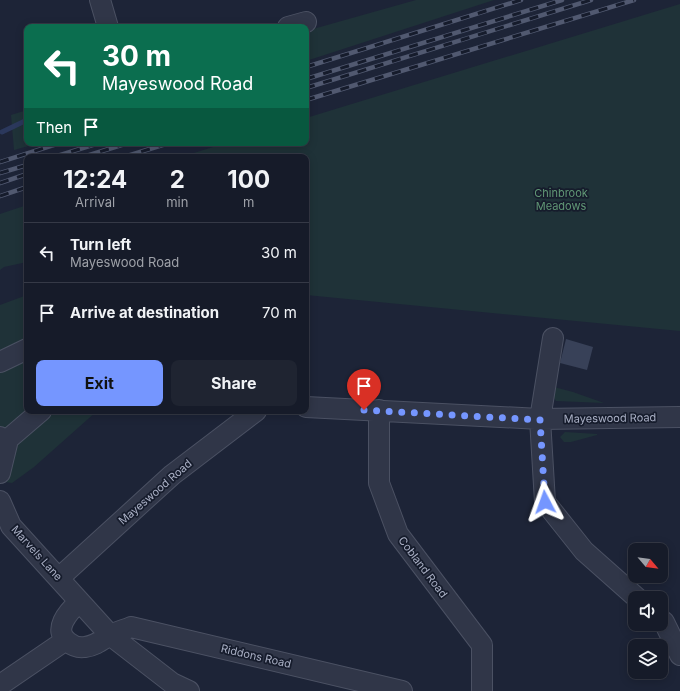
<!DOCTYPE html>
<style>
:root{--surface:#161b29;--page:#1f2431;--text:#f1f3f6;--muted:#9ea1a8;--line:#353946;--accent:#7596ff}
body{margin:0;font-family:Inter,sans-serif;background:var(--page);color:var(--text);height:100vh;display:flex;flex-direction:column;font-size:15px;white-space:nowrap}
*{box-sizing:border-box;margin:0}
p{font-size:13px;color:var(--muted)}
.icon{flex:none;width:22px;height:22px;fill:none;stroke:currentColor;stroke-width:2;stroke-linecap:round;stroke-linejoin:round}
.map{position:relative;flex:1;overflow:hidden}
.sheet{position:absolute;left:24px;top:154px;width:285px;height:260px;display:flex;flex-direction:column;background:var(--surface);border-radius:8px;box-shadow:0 2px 10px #0003,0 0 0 1px var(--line)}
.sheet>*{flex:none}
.hud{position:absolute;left:24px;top:24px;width:285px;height:122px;border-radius:8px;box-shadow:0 2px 10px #0003,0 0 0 1px var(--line);background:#0b6e4f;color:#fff;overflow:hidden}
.needle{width:26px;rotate:119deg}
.buttons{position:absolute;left:628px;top:543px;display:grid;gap:8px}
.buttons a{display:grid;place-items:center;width:40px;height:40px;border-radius:8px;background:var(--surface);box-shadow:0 2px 10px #0003,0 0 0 1px var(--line);font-size:20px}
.pin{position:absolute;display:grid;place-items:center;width:34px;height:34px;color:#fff;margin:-41px -17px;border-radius:50% 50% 50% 0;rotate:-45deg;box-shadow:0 0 4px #0007}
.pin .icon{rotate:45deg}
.me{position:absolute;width:44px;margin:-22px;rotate:356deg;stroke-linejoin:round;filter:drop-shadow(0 0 3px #0008)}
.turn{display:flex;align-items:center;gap:14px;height:84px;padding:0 12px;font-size:18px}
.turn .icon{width:52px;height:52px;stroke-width:2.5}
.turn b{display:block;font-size:28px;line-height:34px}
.then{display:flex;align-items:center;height:38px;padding:0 12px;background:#0003;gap:8px;font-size:15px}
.eta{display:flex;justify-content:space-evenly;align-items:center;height:68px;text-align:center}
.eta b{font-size:24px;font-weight:700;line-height:28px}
.primary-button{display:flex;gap:8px;margin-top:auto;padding:8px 12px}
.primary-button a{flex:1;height:46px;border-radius:8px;background:var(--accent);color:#111;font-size:16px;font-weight:700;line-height:46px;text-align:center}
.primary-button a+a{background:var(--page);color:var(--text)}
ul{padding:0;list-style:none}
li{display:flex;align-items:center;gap:12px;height:60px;padding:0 12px;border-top:1px solid var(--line)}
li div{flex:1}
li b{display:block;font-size:15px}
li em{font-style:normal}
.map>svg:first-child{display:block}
.green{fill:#1f3238}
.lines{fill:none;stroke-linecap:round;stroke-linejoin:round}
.stream{stroke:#2b385c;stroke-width:5}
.building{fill:#384158}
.minor-casing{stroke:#4b5163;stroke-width:22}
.minor{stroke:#303648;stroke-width:20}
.rail-casing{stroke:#515970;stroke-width:4.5}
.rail{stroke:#161c2c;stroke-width:3;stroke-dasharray:9;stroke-linecap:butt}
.route{stroke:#7596ff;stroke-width:7;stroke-dasharray:0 12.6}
.labels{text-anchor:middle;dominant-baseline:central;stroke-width:3.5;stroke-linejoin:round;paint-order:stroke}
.park-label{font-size:11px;fill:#609775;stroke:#161c2c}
.street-label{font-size:11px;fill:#aab0c5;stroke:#161c2c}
</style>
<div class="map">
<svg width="680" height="691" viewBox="0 0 680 691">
<rect width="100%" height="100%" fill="#1d2437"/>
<path class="green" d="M 416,0 L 494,0 L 306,61 L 306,31 Z
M 680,4 L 680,331 L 306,295 L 306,157 L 181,157 L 226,143 L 306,143 L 306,118 Z
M 27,110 L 27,143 L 39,143 L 14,150 L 11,115 Z
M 27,205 L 27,262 L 4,267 L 0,270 L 0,214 Z
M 27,295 L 27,411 L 97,411 L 34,467 L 12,483 L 0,481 L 0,305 Z
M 554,387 L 573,392 L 604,403 L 556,401 L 554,398 Z
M 565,432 L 597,434 L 597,435 L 571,442 L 564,442 L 560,437 Z"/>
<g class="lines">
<path class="stream" d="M 2,132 L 27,120"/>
</g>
<path class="building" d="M 566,339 L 593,347 L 587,370 L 560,363 Z"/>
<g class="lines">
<defs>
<path id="minor" d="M 100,0 L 108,27
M 288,27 L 306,22
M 553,338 L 540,419 L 545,502 L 584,551 L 637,598
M 0,362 L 27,349
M 306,407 L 540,419 L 680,417
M 379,410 L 379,483 L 398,534 L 482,645 L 482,691
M 0,437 L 6,441 L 7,444 L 0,473
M 6,441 L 41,411
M 0,501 L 11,526 L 110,635 L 172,683 L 189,691
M 59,578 L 172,475 L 256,411
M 79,602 C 68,612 52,630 68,642 C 73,646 79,648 85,647 C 95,646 102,640 110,635 C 116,632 124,630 131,627 L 402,691
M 661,620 L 664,622 L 680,655
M 0,685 L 66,640"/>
</defs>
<use href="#minor" class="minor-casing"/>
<use href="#minor" class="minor"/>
<defs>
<path id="rail" d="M 306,67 L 521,0
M 306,79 L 562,0
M 306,88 L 591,0
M 306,100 L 634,0
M 54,157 L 99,143
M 83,157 L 128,143
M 124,157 L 169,143
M 0,162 L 60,143
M 0,173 L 27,165
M 0,183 L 27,174
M 0,196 L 27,187"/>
</defs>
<use href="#rail" class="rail-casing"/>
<use href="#rail" class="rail"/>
</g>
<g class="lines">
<path class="route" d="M 364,410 L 540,420 L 545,502"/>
</g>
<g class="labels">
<g class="park-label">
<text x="561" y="193">Chinbrook<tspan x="561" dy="13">Meadows</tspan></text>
</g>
<g class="street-label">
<text transform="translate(610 418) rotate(-1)">Mayeswood Road</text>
<text transform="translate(155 492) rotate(-41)">Mayeswood Road</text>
<text transform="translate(37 553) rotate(48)">Marvels Lane</text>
<text transform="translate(423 567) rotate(53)">Cobland Road</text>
<text transform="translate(256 656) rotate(13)">Riddons Road</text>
</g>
</g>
</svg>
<div class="buttons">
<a><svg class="needle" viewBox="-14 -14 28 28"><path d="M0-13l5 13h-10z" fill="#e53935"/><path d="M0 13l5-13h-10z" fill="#9ea1a8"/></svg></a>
<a><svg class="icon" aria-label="sound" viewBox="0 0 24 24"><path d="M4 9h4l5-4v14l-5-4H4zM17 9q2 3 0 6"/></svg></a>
<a><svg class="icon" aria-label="layers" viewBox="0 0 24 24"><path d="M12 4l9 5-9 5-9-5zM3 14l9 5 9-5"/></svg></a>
</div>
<div class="pin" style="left:364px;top:410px;background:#d93025"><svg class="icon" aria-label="arrive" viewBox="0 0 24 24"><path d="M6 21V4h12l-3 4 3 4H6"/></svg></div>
<svg class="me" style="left:545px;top:502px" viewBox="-20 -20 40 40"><path d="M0-17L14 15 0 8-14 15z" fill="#7596ff" stroke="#fff" stroke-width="4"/></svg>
<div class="hud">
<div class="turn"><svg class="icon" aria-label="left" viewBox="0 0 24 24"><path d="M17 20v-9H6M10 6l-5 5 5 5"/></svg><div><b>30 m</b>Mayeswood Road</div></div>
<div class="then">Then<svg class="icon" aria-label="arrive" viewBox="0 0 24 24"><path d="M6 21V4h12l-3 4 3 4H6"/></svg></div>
</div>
<section class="sheet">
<div class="eta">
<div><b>12:24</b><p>Arrival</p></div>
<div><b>2</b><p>min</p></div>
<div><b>100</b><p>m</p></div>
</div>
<ul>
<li><svg class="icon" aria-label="left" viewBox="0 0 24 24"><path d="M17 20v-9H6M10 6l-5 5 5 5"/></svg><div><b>Turn left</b><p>Mayeswood Road</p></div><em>30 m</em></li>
<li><svg class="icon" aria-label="arrive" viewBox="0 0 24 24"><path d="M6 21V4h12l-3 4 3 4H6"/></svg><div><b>Arrive at destination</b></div><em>70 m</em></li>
</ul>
<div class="primary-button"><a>Exit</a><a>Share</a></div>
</section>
</div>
